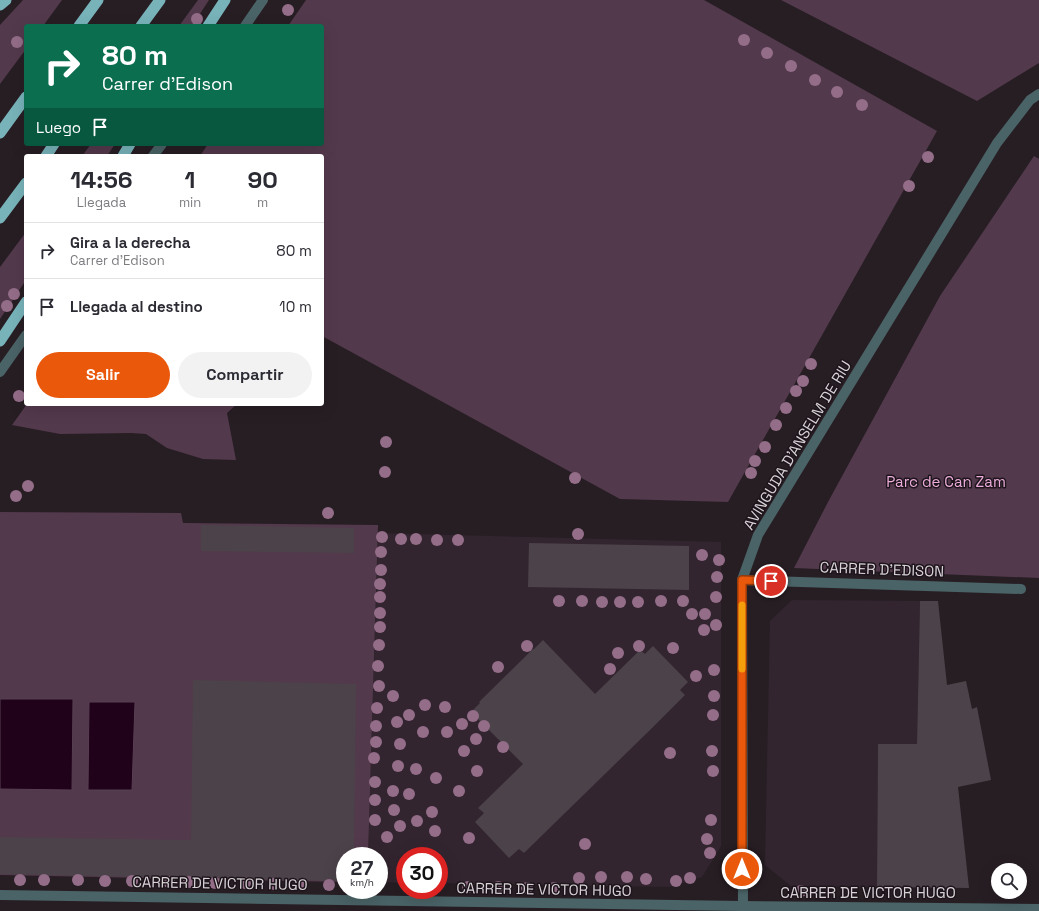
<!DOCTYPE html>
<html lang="es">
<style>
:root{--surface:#fff;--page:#f2f2f3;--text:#2b2b33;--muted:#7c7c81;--line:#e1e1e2;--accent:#ea580c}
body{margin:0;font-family:"Space Grotesk",sans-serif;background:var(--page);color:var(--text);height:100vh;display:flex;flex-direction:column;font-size:15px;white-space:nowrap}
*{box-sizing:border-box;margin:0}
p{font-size:13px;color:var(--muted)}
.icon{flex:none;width:22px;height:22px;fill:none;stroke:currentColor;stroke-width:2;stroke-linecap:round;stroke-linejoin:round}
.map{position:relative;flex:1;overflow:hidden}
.drawer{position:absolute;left:24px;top:154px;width:300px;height:252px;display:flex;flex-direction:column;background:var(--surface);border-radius:4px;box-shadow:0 4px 16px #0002}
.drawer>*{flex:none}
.guide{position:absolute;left:24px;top:24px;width:300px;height:122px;border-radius:4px;box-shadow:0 4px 16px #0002;background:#0b6e4f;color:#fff;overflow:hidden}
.controls{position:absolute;left:991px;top:863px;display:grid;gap:8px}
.controls a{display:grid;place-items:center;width:36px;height:36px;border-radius:50%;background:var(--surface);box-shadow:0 4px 16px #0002;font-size:20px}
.speed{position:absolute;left:336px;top:847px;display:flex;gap:8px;font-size:20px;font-weight:700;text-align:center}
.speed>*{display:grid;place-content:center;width:52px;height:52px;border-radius:50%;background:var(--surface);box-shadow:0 4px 16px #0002;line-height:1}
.speed small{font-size:10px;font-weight:400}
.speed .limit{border:6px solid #d22;background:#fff;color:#111}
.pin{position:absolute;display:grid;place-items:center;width:34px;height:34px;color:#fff;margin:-17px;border:2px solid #fff;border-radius:50%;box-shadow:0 1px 4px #0007}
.me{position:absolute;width:44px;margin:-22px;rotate:0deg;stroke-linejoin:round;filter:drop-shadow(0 0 3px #0008)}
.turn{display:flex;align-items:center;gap:14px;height:84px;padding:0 12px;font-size:18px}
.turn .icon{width:52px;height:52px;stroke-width:2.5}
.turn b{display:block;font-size:28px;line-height:34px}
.then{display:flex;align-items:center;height:38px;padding:0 12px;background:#0003;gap:8px;font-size:15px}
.eta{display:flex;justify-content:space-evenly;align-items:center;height:68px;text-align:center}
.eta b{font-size:24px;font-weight:600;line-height:28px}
.primary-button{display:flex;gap:8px;margin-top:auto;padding:8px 12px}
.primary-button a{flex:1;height:46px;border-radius:24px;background:var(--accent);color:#fff;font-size:16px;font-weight:600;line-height:46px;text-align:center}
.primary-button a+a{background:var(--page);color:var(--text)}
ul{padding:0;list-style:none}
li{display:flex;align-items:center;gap:12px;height:56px;padding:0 12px;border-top:1px solid var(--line)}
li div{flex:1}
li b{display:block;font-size:15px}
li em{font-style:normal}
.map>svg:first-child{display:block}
.built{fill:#33252f}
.green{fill:#53394c}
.water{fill:#20021a;stroke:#574052}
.building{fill:#4c4249}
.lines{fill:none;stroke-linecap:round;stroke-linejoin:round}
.service{stroke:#4a6366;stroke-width:10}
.minor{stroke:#4a6366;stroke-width:10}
.trunk{stroke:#78b3ba;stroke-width:11}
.tree{fill:#946d89}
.route-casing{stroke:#983908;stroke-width:10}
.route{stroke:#ea580c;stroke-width:7}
.slow{stroke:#f59e0b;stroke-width:7}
.labels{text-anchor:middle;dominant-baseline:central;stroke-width:3;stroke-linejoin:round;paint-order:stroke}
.street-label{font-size:15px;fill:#d8d2d6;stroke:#1d151b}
.park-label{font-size:15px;fill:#edaddc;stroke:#1d151b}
</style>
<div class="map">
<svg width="1039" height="911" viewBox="0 0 1039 911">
<rect width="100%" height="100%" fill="#271e24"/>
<path class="built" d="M 378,533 L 721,542 L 721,846 L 702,877 L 669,887 L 439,883 L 439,856 L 405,856 L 405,883 L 379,882 L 379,856 L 368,856 Z
M 792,600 L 920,601 L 917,744 L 878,744 L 877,887 L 791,886 L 765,865 L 770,621 Z"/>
<path class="green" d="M 23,0 L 62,0 L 43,26 L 26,26 L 26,49 L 0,84 L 0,25 Z
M 198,0 L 209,0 L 192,26 L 179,26 Z
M 306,0 L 704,0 L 937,131 L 728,502 L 620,499 L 322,336 L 322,156 L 200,156 L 208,144 L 322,144 L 322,26 L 288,26 Z
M 781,0 L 1039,0 L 1039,63 L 977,101 Z
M 91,144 L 115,144 L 107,156 L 82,156 Z
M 1034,156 L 1039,159 L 1039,578 L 794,568 L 828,502 L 940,296 Z
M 26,232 L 26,280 L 0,319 L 0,267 Z
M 27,404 L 237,404 L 227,413 L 236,460 L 203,459 L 167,448 L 146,434 L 131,433 L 60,434 L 12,425 Z
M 0,512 L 181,513 L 183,523 L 378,525 L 368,856 L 345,856 L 345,882 L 0,875 Z"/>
<path class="water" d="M 0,699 L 73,699 L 72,790 L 0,789 Z
M 89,702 L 135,702 L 132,790 L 88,790 Z"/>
<path class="building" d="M 201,525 L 354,528 L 354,553 L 201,551 Z
M 529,543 L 689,546 L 689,590 L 528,587 Z
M 920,601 L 938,601 L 947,685 L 966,681 L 972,709 L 977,707 L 991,780 L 958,787 L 969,888 L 877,887 L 878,744 L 917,744 Z
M 543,640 L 595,694 L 640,650 L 645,654 L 653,646 L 688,682 L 680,690 L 685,695 L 650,730 L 524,853 L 519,849 L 509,858 L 475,822 L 484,813 L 478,808 L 523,764 L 471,712 L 480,703 L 479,702 L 533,649 L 534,649 Z
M 193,680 L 356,684 L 354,847 L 353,856 L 345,856 L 345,881 L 0,874 L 0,837 L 191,840 Z"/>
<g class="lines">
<path class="service" d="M 742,580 L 1021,589
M 742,906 L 1039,909"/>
<path class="minor" d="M 245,26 L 263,0
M 153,156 L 162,144
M 0,372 L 26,335
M 0,895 L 742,906
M 743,911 L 742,580 L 758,535 L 997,143 L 1030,100 L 1039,94"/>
<path class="trunk" d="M 0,5 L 6,0
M 79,26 L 98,0
M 141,26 L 160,0
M 208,26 L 225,0
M 0,133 L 26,97
M 46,156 L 54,144
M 123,156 L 130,144
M 0,218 L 26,183
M 0,341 L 26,302"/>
</g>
<g class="tree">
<circle cx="288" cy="10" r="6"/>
<circle cx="197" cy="19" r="6"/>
<circle cx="744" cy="40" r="6"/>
<circle cx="17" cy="42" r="6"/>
<circle cx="767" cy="53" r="6"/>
<circle cx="791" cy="66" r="6"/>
<circle cx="815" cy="80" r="6"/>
<circle cx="837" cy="92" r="6"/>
<circle cx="862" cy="105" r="6"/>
<circle cx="928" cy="157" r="6"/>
<circle cx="909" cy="186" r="6"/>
<circle cx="14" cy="294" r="6"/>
<circle cx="7" cy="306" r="6"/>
<circle cx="811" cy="364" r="6"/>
<circle cx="803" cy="381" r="6"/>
<circle cx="796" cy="391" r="6"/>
<circle cx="19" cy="396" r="6"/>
<circle cx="786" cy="408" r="6"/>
<circle cx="776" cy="425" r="6"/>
<circle cx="386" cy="442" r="6"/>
<circle cx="765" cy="447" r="6"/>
<circle cx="755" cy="461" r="6"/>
<circle cx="385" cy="472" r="6"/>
<circle cx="751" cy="473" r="6"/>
<circle cx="575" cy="478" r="6"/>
<circle cx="28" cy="486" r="6"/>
<circle cx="16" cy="496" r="6"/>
<circle cx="328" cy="513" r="6"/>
<circle cx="578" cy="534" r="6"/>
<circle cx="382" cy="537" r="6"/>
<circle cx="401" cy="539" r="6"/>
<circle cx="416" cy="539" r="6"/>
<circle cx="437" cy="540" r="6"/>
<circle cx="458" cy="540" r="6"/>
<circle cx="381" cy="552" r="6"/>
<circle cx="702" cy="555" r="6"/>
<circle cx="719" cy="560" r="6"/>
<circle cx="381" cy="570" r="6"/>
<circle cx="717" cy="577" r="6"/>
<circle cx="380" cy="584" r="6"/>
<circle cx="380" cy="597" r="6"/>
<circle cx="716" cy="597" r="6"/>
<circle cx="559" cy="601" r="6"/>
<circle cx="582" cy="601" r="6"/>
<circle cx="661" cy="601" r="6"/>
<circle cx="683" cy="601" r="6"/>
<circle cx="602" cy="602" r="6"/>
<circle cx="620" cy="602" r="6"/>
<circle cx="638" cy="602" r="6"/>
<circle cx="380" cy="613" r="6"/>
<circle cx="692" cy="614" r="6"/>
<circle cx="705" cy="614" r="6"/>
<circle cx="716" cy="625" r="6"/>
<circle cx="380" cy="627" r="6"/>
<circle cx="704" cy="630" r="6"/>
<circle cx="379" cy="645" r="6"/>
<circle cx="527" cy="646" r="6"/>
<circle cx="639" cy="646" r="6"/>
<circle cx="673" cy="648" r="6"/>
<circle cx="618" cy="653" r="6"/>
<circle cx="378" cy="666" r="6"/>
<circle cx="498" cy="667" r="6"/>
<circle cx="610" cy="669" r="6"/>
<circle cx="714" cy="670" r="6"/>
<circle cx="696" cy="676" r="6"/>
<circle cx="379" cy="686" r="6"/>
<circle cx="393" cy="696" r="6"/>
<circle cx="714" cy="696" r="6"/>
<circle cx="425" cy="705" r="6"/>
<circle cx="445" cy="707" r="6"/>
<circle cx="377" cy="708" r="6"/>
<circle cx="409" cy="715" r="6"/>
<circle cx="713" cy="715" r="6"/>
<circle cx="473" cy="716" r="6"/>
<circle cx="397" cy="722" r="6"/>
<circle cx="462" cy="724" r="6"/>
<circle cx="376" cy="726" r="6"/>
<circle cx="484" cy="726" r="6"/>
<circle cx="423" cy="732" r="6"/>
<circle cx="447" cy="732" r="6"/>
<circle cx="476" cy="739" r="6"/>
<circle cx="376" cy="742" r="6"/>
<circle cx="400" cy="744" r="6"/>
<circle cx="503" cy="747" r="6"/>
<circle cx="464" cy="751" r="6"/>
<circle cx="712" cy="751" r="6"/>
<circle cx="670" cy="753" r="6"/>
<circle cx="374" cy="758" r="6"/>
<circle cx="398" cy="766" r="6"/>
<circle cx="416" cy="769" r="6"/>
<circle cx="477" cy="771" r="6"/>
<circle cx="713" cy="771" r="6"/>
<circle cx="436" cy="778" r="6"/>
<circle cx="375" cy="782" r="6"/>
<circle cx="393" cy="791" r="6"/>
<circle cx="459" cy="791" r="6"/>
<circle cx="409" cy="794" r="6"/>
<circle cx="375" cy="800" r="6"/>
<circle cx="394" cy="810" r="6"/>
<circle cx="432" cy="812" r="6"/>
<circle cx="375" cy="820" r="6"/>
<circle cx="711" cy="820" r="6"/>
<circle cx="417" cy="821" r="6"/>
<circle cx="400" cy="826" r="6"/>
<circle cx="435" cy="831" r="6"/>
<circle cx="387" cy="837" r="6"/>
<circle cx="469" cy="838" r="6"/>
<circle cx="707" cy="839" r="6"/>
<circle cx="585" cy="844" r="6"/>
<circle cx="710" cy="853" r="6"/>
<circle cx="601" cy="877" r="6"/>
<circle cx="627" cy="877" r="6"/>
<circle cx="579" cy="878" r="6"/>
<circle cx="690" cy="878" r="6"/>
<circle cx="646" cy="879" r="6"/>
<circle cx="20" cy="880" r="6"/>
<circle cx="44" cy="880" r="6"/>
<circle cx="78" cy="880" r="6"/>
<circle cx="105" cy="881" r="6"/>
<circle cx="132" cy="881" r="6"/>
<circle cx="676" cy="881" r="6"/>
<circle cx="169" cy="882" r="6"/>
<circle cx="189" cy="882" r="6"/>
<circle cx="215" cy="883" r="6"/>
<circle cx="245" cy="883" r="6"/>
<circle cx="274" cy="884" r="6"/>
<circle cx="302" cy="884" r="6"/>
<circle cx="329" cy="885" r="6"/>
<circle cx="468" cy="887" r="6"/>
<circle cx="498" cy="887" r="6"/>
<circle cx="527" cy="888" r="6"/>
<circle cx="554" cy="888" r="6"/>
<circle cx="801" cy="891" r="6"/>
</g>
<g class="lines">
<defs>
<path id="route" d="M 742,869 L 742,580 L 771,581"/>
</defs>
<use href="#route" class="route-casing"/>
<use href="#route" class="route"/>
<path class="slow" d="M 742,605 L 742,669"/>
</g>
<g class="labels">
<g class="street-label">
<text transform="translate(797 445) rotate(-59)">AVINGUDA D'ANSELM DE RIU</text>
<text transform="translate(882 569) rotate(2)">CARRER D'EDISON</text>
<text transform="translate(220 883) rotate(1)">CARRER DE VICTOR HUGO</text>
<text transform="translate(544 889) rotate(1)">CARRER DE VICTOR HUGO</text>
<text x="868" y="892">CARRER DE VICTOR HUGO</text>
</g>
<g class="park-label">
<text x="946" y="481">Parc de Can Zam</text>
</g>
</g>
</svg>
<div class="controls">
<a><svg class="icon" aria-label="search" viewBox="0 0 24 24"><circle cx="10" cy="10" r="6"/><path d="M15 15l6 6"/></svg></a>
</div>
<div class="speed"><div>27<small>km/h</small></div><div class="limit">30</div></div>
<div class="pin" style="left:771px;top:581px;background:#d93025"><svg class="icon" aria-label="arrive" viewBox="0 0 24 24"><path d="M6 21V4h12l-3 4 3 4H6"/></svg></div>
<svg class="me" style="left:742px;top:869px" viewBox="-20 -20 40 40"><circle r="17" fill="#ea580c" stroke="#fff" stroke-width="3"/><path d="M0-11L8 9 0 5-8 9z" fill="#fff"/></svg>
<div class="guide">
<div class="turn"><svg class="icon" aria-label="right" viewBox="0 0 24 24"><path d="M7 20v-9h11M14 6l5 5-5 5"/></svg><div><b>80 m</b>Carrer d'Edison</div></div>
<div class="then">Luego<svg class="icon" aria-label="arrive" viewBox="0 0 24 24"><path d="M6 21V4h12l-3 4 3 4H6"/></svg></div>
</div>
<section class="drawer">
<div class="eta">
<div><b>14:56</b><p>Llegada</p></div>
<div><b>1</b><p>min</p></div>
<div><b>90</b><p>m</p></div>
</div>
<ul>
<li><svg class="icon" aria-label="right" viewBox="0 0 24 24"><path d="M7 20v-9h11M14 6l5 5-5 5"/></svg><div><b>Gira a la derecha</b><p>Carrer d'Edison</p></div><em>80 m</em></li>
<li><svg class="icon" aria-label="arrive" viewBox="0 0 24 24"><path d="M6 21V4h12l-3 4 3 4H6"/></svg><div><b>Llegada al destino</b></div><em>10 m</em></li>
</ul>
<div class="primary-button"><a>Salir</a><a>Compartir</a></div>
</section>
</div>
